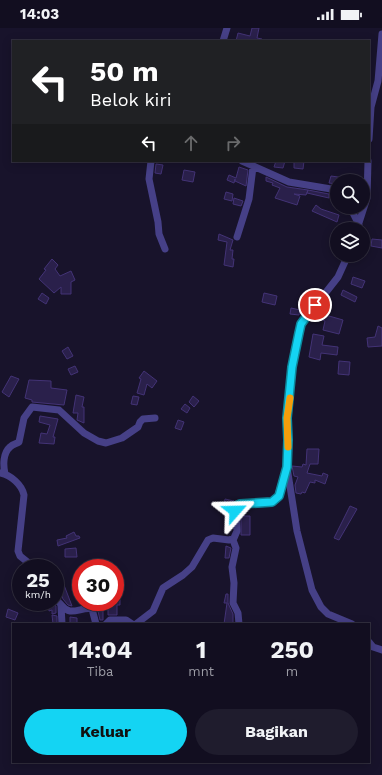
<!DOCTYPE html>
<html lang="id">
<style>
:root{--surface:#120e20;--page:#1f1c2d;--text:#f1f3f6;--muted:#9c9ca5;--line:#312e3e;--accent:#14d4f3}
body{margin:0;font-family:"Work Sans",sans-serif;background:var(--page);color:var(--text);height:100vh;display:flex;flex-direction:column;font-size:15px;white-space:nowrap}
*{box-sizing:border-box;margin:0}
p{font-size:13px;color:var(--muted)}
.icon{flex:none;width:22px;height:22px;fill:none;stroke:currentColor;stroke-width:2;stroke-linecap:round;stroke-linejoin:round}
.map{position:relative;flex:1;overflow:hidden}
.sheet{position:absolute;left:12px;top:595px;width:358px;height:140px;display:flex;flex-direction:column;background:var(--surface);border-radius:0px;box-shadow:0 2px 10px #0003,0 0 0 1px var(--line)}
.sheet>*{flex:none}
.top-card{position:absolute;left:12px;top:12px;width:358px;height:122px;border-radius:0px;box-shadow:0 2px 10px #0003,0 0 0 1px var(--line);background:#202124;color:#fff;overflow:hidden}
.fabs{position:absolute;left:330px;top:146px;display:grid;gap:8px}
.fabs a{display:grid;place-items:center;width:40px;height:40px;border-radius:50%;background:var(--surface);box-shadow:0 2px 10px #0003,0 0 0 1px var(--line);font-size:20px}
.speed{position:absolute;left:12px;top:531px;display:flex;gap:8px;font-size:20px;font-weight:700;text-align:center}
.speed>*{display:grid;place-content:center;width:52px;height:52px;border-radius:50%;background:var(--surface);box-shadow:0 2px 10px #0003,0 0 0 1px var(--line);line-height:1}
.speed small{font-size:10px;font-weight:400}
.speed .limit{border:6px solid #d22;background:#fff;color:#111}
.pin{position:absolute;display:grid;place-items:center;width:34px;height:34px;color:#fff;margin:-17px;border:2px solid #fff;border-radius:50%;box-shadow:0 1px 4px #0007}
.me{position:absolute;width:44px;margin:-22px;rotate:65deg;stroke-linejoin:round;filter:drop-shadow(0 0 3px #0008)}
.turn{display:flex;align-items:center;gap:14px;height:84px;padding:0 12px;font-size:18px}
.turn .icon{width:52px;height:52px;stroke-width:2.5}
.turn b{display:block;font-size:28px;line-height:34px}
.lanes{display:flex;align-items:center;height:38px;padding:0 12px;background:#0003;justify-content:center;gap:20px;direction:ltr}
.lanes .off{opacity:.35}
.eta{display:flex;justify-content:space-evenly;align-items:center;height:68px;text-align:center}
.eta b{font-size:24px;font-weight:700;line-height:28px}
.action{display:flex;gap:8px;margin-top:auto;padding:8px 12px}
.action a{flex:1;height:46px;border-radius:24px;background:var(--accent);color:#111;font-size:16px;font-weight:700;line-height:46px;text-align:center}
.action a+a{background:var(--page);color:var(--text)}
.status{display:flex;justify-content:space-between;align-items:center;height:28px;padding:0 20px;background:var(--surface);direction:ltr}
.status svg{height:11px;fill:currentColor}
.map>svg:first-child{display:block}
.building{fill:#2a204b;stroke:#433376}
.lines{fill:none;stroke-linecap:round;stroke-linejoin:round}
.minor{stroke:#464087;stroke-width:7}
.route-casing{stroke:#0d8a9e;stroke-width:10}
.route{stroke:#14d4f3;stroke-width:7}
.slow{stroke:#f59e0b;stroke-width:7}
</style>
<div class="status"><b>14:03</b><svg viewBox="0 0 49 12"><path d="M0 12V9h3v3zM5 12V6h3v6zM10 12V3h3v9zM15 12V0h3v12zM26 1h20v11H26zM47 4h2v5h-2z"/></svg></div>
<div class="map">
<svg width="382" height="747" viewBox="0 0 382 747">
<rect width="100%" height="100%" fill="#18132b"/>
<path class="building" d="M 252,0 L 259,0 L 257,10 L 262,11 L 262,13 L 236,13 L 238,5 L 250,8 Z
M 276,133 L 285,133 L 283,140 L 274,139 Z
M 294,133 L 304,133 L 303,141 L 294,140 Z
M 156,136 L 163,137 L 161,146 L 155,145 Z
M 239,139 L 248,142 L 246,158 L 235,153 L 235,151 L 234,155 L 227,152 L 229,147 L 236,150 Z
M 184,142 L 195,144 L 193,154 L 182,152 Z
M 345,147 L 362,151 L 362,153 L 337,153 L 337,156 L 329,155 L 331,148 L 345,150 Z
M 266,149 L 287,159 L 308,162 L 306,167 L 294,166 L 300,168 L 297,177 L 275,170 L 280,160 L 272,157 L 273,155 L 266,153 Z
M 308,162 L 329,166 L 329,170 L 307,165 Z
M 226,164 L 233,166 L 232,173 L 224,171 Z
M 234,170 L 243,173 L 241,178 L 233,176 Z
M 316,177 L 321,181 L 339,187 L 337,194 L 312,183 Z
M 219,206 L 233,212 L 230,222 L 233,222 L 232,231 L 234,231 L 233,239 L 224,237 L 227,214 L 218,212 Z
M 372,211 L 382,212 L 382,220 L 371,218 Z
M 52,231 L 58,237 L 55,241 L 60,248 L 71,243 L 75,252 L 71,254 L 71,266 L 61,266 L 61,259 L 54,265 L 39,251 L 46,242 L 44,241 Z
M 353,249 L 365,253 L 362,260 L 351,256 Z
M 343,262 L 357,269 L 355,274 L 341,267 Z
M 42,265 L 49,270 L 46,276 L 38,271 Z
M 264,265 L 277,268 L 275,277 L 262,274 Z
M 291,280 L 300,282 L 299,287 L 290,286 Z
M 322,286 L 343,292 L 339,306 L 323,302 L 325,293 L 320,291 Z
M 378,298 L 382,300 L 382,318 L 368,319 L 367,310 L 375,309 Z
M 313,306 L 324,308 L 322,317 L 338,319 L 337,327 L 321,325 L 320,332 L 309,329 Z
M 68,319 L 73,328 L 67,331 L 62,323 Z
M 339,333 L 350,334 L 349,347 L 338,346 Z
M 75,338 L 78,344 L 71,347 L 68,341 Z
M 144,343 L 157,353 L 152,360 L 147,356 L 144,367 L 137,365 L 141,351 L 139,350 Z
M 11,348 L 19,351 L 9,369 L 2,364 Z
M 29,352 L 51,353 L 51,360 L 67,362 L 64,377 L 32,374 L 32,372 L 25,370 Z
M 76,367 L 84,369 L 82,379 L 84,379 L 84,395 L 77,392 L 78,385 L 73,385 Z
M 133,368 L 139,369 L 137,377 L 131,376 Z
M 193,368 L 199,373 L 194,379 L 189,374 Z
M 185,376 L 190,380 L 187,385 L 181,381 Z
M 40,388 L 58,391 L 53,409 L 55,409 L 54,416 L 39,415 L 41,405 L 47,406 L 50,397 L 39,394 Z
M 178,392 L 184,394 L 181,402 L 175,400 Z
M 307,421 L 319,421 L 318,436 L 310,436 L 307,445 L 322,448 L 323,445 L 328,447 L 325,456 L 315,452 L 315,455 L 310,454 L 305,465 L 302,464 L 301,466 L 296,465 L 295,457 L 298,449 L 294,448 L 292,438 L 302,439 L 303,436 L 306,437 Z
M 225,471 L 234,473 L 231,478 L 224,476 Z
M 350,478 L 357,481 L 339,512 L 334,510 Z
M 241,488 L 250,488 L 250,507 L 241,507 Z
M 74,504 L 76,508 L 79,508 L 80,510 L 58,518 L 57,512 L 67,510 L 66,508 Z
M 226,518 L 231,520 L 229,530 L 225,530 Z
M 76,520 L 77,529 L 65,529 L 65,521 Z
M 59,544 L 72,578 L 68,577 L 63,571 L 55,550 L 55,546 Z
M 226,566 L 228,566 L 228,575 L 233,586 L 233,596 L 224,596 L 227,575 L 224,575 Z
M 115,572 L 120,572 L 120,577 L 117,577 L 117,587 L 108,587 L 108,574 L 115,574 Z
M 48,574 L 56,578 L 56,585 L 52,586 L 52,582 L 49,583 Z
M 8,581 L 18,585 L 15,592 L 6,589 Z
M 98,583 L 103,583 L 103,592 L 100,592 Z
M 52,587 L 57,588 L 57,596 L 53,596 Z
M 70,589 L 77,590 L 77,596 L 70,596 Z"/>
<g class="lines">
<path class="minor" d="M 223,13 L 227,0
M 369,111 L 371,79 L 378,53 L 382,6
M 151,133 L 149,151 L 158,194 L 159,206 L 165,221
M 242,133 L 289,154 L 337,162
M 350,179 L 359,197
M 357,201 L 367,170 L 368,133
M 237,209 L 249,171 L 253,139
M 348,227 L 338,249 L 301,296 L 292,339 L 287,391 L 287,439 L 297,503 L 312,562 L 321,579 L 328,586 L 352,596
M 0,445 C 11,447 22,457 24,467 L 18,523 L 20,528 L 30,536 L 31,540
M 5,446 C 3,437 3,425 10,419 C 13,416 16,416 19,414 L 24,390 L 32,379 L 59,382 L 84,405 L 98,413 L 106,415 L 122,410 L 138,399 L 140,394 L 143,391 L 155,390
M 233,512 L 236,520 L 232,539 L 234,555 L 233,575 L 238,585 L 239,596
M 55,572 C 62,574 62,582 70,583 C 77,584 85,579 92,581 L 96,596
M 61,578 L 62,596
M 106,596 L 110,592 L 126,592 L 132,596
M 136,596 L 153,583 L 163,560 L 183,547 L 192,539 L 208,512 L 213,510 L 229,512 L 234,510 L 237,503 L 236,478 L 272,474 L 277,471 L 286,440
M 369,614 L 373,619 L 382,622"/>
</g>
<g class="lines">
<defs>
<path id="route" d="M 235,483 L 236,478 L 240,476 L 272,474 L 279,468 L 287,439 L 288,412 L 287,390 L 292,339 L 299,305 L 301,296 L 315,277"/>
</defs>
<use href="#route" class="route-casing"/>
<use href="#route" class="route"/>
<path class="slow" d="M 288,419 L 287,390 L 290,370"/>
</g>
</svg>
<div class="fabs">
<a><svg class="icon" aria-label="search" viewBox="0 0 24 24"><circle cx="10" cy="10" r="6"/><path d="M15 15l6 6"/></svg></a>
<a><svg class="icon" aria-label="layers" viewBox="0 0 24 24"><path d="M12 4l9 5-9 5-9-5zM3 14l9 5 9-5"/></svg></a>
</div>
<div class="speed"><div>25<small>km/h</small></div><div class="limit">30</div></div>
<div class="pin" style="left:315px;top:277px;background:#d93025"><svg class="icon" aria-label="arrive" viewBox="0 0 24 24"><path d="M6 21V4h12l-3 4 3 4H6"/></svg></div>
<svg class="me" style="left:235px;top:483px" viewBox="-20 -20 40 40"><path d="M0-17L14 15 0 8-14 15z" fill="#14d4f3" stroke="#fff" stroke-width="4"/></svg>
<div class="top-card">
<div class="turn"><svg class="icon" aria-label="left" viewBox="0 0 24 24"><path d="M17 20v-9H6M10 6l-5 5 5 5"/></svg><div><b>50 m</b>Belok kiri</div></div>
<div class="lanes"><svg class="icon" aria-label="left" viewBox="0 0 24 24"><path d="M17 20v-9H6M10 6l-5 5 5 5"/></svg><svg class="icon off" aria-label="ahead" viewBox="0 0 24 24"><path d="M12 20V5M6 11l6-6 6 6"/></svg><svg class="icon off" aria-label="right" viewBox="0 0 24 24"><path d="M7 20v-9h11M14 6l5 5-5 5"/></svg></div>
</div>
<section class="sheet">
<div class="eta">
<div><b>14:04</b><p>Tiba</p></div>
<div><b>1</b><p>mnt</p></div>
<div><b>250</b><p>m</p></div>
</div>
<div class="action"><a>Keluar</a><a>Bagikan</a></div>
</section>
</div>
